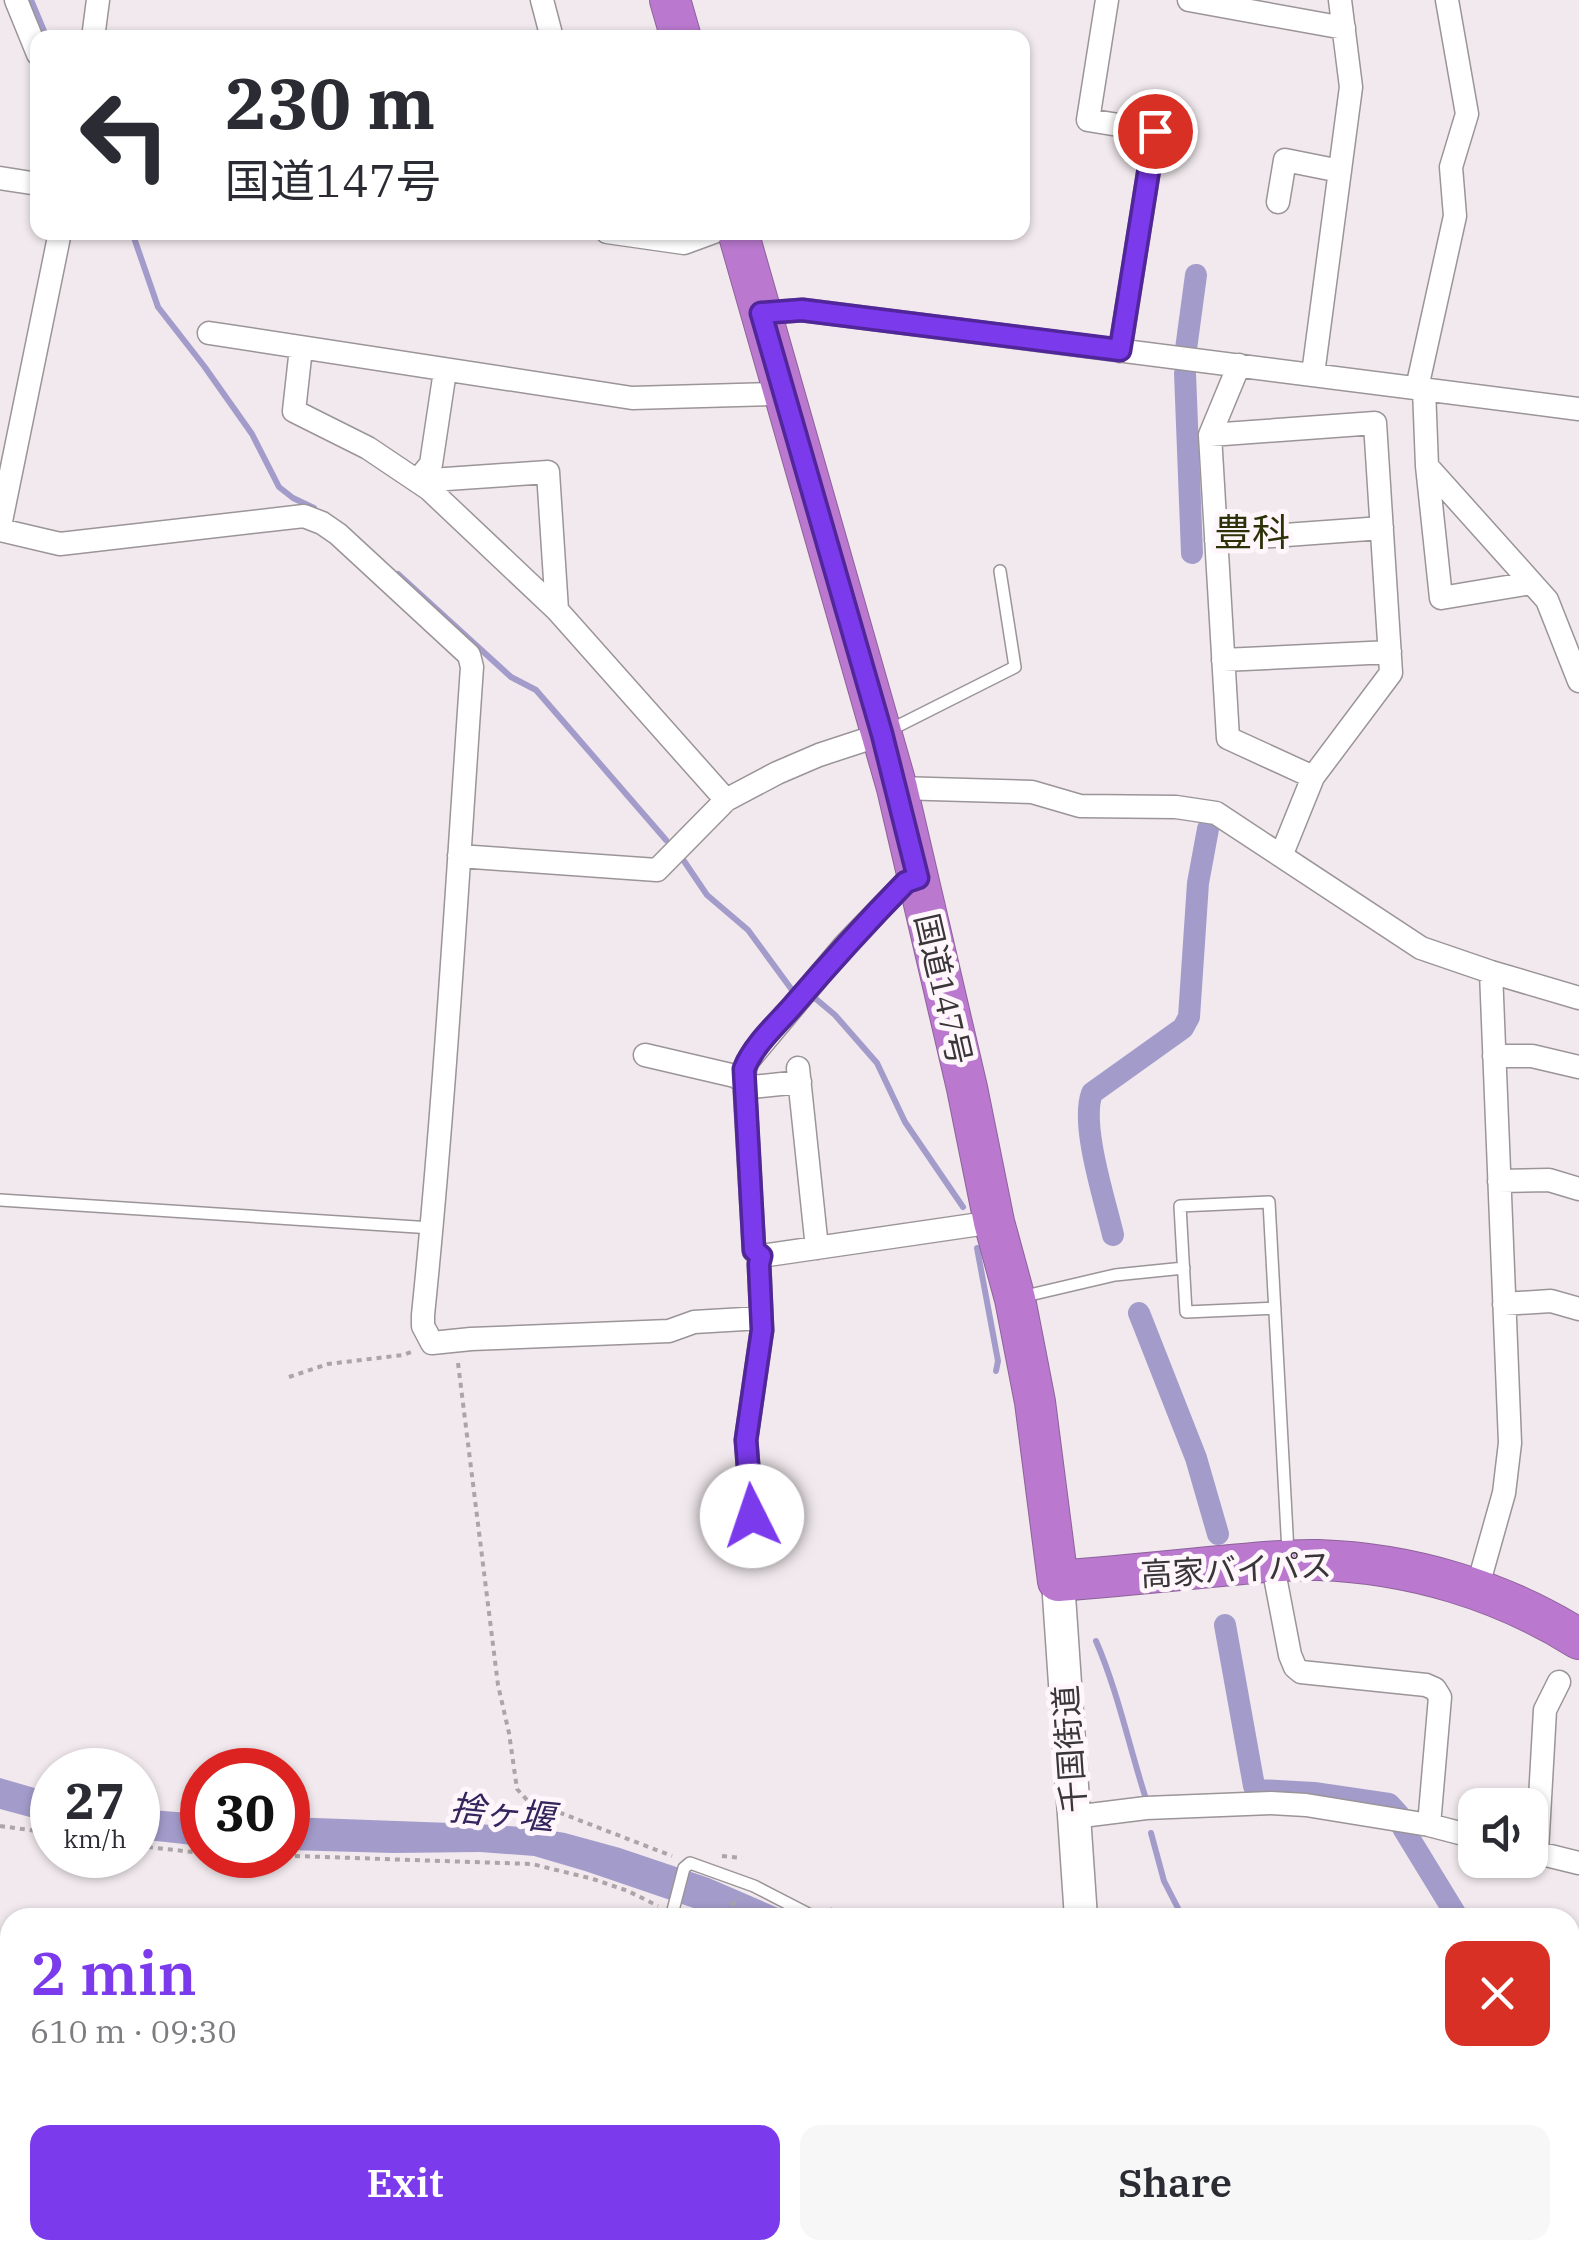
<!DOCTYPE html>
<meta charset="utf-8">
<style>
:root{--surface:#fff;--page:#f7f7f7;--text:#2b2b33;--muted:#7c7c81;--accent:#7c3aed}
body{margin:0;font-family:"IBM Plex Serif","Noto Sans JP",serif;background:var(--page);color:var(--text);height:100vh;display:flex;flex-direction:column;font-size:38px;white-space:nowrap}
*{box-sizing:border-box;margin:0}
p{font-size:32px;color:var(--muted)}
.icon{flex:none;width:55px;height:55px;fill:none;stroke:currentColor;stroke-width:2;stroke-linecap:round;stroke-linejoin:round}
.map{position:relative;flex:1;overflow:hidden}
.sheet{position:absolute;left:0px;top:1908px;width:1580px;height:352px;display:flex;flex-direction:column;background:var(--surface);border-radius:30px 30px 0 0;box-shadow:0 2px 8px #0004}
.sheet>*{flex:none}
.banner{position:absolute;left:30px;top:30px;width:1000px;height:210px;border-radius:20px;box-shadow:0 2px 8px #0004;background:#fff;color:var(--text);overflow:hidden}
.tools{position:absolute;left:1458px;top:1788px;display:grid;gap:20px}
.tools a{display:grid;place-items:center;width:90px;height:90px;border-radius:20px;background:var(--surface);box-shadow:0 2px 8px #0004;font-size:50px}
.speed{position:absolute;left:30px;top:1748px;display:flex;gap:20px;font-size:50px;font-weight:700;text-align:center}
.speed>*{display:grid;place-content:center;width:130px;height:130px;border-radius:50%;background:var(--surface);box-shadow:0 2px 8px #0004;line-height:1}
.speed small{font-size:25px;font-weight:400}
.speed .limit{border:15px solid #d22;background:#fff;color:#111}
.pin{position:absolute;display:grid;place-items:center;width:85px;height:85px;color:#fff;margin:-42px;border:5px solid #fff;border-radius:50%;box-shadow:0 2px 10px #0007}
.me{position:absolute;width:110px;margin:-55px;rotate:356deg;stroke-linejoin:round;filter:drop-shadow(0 0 8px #0008)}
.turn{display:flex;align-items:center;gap:35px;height:210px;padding:0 30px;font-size:45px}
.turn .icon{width:130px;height:130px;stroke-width:2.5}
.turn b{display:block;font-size:70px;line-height:85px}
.round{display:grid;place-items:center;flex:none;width:105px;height:105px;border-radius:20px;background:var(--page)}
.overview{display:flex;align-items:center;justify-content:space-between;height:170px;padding:0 30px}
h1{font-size:60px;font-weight:600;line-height:75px;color:var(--accent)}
.cta{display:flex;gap:20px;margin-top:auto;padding:20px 30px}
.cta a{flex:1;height:115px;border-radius:20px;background:var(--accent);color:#fff;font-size:40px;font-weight:600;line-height:115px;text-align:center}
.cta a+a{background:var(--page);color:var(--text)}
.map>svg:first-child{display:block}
.water{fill:#a39ccb}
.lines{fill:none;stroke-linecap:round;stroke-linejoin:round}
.stream{stroke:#a39ccb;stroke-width:6}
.canal{stroke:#a39ccb;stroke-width:22}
.lane-casing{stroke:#9b9498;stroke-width:14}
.street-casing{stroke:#9b9498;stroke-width:25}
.secondary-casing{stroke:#9b9498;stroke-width:35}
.highway-casing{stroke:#8d629a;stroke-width:42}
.path{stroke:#aba5a8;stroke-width:4;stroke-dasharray:5 5;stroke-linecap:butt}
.lane{stroke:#fff;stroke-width:11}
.street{stroke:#fff;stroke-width:22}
.secondary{stroke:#fff;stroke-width:32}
.highway{stroke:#ba79cf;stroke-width:40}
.route-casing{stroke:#51269a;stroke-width:25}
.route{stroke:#7c3aed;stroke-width:18}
.labels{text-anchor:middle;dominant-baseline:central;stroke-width:10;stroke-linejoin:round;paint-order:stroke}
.street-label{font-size:32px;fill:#393638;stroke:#fef6fb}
.water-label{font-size:35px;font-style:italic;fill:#32245c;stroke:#fef6fb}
.quarter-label{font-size:38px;fill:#2d3107;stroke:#fef6fb}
</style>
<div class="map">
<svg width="1579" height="2259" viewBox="0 0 1579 2259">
<rect width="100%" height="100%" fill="#f1e9ed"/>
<path class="water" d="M 0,1778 L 52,1793 L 52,1823 L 0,1809 Z
M 138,1809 L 202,1814 L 202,1846 L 138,1839 Z
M 288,1817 L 478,1824 L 536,1828 L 565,1833 L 620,1848 L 709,1878 L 799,1917 L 720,1917 L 585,1871 L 534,1856 L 480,1852 L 393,1853 L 288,1850 Z"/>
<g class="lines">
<path class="stream" d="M 31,0 L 47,38
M 132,232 L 158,307 L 204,366 L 252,434 L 279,487 L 293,498 L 314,508
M 398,574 L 511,677 L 536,690 L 666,840
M 684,861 L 707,895 L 748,930 L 795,994
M 809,997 L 816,999 L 835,1015 L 877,1063 L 905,1122 L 963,1207
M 977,1248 L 998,1361 L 996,1371
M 1096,1641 C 1118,1692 1129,1746 1146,1799
M 1151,1833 L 1164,1881 L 1183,1918
M 0,2030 L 10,2037
M 349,2250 L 364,2259
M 1429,2250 L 1447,2259"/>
<path class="canal" d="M 1186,349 L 1196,275
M 1185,373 L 1192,553
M 1113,1235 C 1105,1200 1080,1125 1092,1093 L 1183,1028 L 1189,1017 L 1198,883 L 1208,829
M 1139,1313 L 1196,1458 L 1218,1534
M 1225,1625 L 1254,1786 L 1259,1790 L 1314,1793 L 1389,1804 L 1399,1815
M 1403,1828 L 1458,1918
M 1570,2091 L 1579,2113"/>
<defs>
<path id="lane" d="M 886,732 L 1015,667 L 1000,571
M 0,1200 L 432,1228
M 1021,1297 L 1115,1275 L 1184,1268
M 1275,1308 L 1186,1312 L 1180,1206 L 1269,1202 L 1288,1552
M 671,1918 L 684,1868 L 690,1863 L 754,1886 L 816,1918
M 1570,2229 L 1579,2232"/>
<path id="street" d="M 16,0 L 38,54
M 542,0 L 552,38
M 1107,0 L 1088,120 L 1155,131 L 1120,351
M 1189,0 L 1344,28
M 93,38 L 98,0
M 0,178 L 38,184
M 1278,202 L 1285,160 L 1340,171
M 607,232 L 684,243 L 714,232
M 761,313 L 803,310 L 1579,409
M 209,333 L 632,398 L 771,394 L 783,388
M 301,348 L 294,411 L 368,448 L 429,489 L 557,610 L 726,800
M 1239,365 L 1210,435 L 1228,738 L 1313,777 L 1281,856
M 1313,374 L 1351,87 L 1340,0
M 1417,388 L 1455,216 L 1451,167 L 1467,114 L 1447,0
M 1424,389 L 1427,466 L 1547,600 L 1579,681
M 1210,435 L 1375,423 L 1391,673 L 1313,777
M 1427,466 L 1441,598 L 1531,583
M 417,481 L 548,472 L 557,610
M 417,481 L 431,464 L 445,371
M 0,526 L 60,232
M 0,530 L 60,544 L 304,516 L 322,523 L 338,534 L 469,655 L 472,667 C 457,883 445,1100 423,1315 L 423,1326 L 432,1343 L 471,1339 L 669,1331 L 694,1322 L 761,1318
M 1216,540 L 1382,528
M 1223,660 L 1390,652
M 897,788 L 1032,792 L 1080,806 L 1176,807 L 1216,813 L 1421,948 L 1491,972 L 1579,998
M 459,856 L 657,870 L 726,800 L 777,773 L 819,755 L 883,734
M 645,1055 L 735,1076 L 752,1087 L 800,1082
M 1494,1056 L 1532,1056 L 1579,1067
M 798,1068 L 817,1248
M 1499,1181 L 1549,1180 L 1579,1189
M 761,1256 L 754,1251 L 744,1075 L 747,1062 L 844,946 L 906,882 L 918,879
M 1504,1304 L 1551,1301 L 1579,1309
M 752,1516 L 746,1440 L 762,1330 L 759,1264 L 761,1256 L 994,1222
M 1272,1561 L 1290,1655 L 1295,1667 L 1301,1672 L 1426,1685 L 1435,1689 L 1440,1697 L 1429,1825
M 1477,1589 L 1504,1493 L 1510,1443 L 1491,972
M 1074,1817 L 1146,1808 L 1271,1803 L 1306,1805 L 1429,1825 L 1475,1837
M 1530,1851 L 1579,1863
M 1537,1852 L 1545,1710 L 1559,1682
M 265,2259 L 268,2250
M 624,2259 L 629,2250"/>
<path id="secondary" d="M 1058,1581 L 1081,1918
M 1082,2250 L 1082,2259"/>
<path id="highway" d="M 670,0 L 681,38
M 738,232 L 897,788 L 967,1088 L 994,1222 L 1015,1299 L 1035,1402 L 1058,1581 C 1109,1577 1159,1572 1210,1567 C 1246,1564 1282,1559 1318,1560 C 1410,1563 1501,1590 1579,1639"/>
</defs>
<use href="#lane" class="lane-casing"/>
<use href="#street" class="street-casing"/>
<use href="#secondary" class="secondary-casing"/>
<use href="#highway" class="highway-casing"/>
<path class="path" d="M 458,1363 L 498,1685 L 509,1733 L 517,1789 L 527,1800 L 672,1856
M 289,1377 L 328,1364 L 403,1355 L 414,1351
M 0,1826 L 52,1833
M 138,1846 L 202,1853
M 265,1855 L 532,1864 L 593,1879 L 628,1891 L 658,1906
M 722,1856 L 742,1858
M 830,1909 L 846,1918
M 716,1918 L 740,1898
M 0,2020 L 10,2026
M 369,2250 L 384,2259
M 1305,2250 L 1315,2259
M 1359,2259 L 1361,2250"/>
<use href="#lane" class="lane"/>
<use href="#street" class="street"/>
<use href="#secondary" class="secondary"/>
<use href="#highway" class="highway"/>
</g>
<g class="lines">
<defs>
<path id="route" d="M 752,1516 L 746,1440 L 762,1330 L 759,1264 L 761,1256 L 754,1250 L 744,1069 C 753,1046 775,1026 791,1008 C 828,965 866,923 906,882 L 918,878 L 882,734 L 761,313 L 802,310 L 1120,350 L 1155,131"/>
</defs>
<use href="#route" class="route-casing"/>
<use href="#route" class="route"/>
</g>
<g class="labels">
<g class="street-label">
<text transform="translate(944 989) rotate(77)">国道147号</text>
<text transform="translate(1236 1569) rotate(-3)">高家バイパス</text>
<text transform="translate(1069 1749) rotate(-94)">千国街道</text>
</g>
<g class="water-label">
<text transform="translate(502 1812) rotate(6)">捨ヶ堰</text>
</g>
<g class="quarter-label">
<text x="1252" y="531">豊科</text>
</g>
</g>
</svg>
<div class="tools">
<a><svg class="icon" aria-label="sound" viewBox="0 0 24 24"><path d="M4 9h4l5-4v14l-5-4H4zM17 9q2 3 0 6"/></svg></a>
</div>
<div class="speed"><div>27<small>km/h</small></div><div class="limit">30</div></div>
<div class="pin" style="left:1155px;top:131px;background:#d93025"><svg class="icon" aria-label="arrive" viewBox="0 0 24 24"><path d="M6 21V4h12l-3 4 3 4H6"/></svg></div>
<svg class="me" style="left:752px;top:1516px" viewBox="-20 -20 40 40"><circle r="19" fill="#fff"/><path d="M0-13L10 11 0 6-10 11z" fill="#7c3aed"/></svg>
<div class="banner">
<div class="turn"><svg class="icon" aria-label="left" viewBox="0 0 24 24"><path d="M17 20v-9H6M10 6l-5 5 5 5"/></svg><div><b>230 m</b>国道147号</div></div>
</div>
<section class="sheet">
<div class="overview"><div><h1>2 min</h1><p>610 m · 09:30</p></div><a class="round" style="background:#d93025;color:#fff"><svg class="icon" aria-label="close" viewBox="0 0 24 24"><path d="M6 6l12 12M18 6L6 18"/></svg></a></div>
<div class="cta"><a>Exit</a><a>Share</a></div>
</section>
</div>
